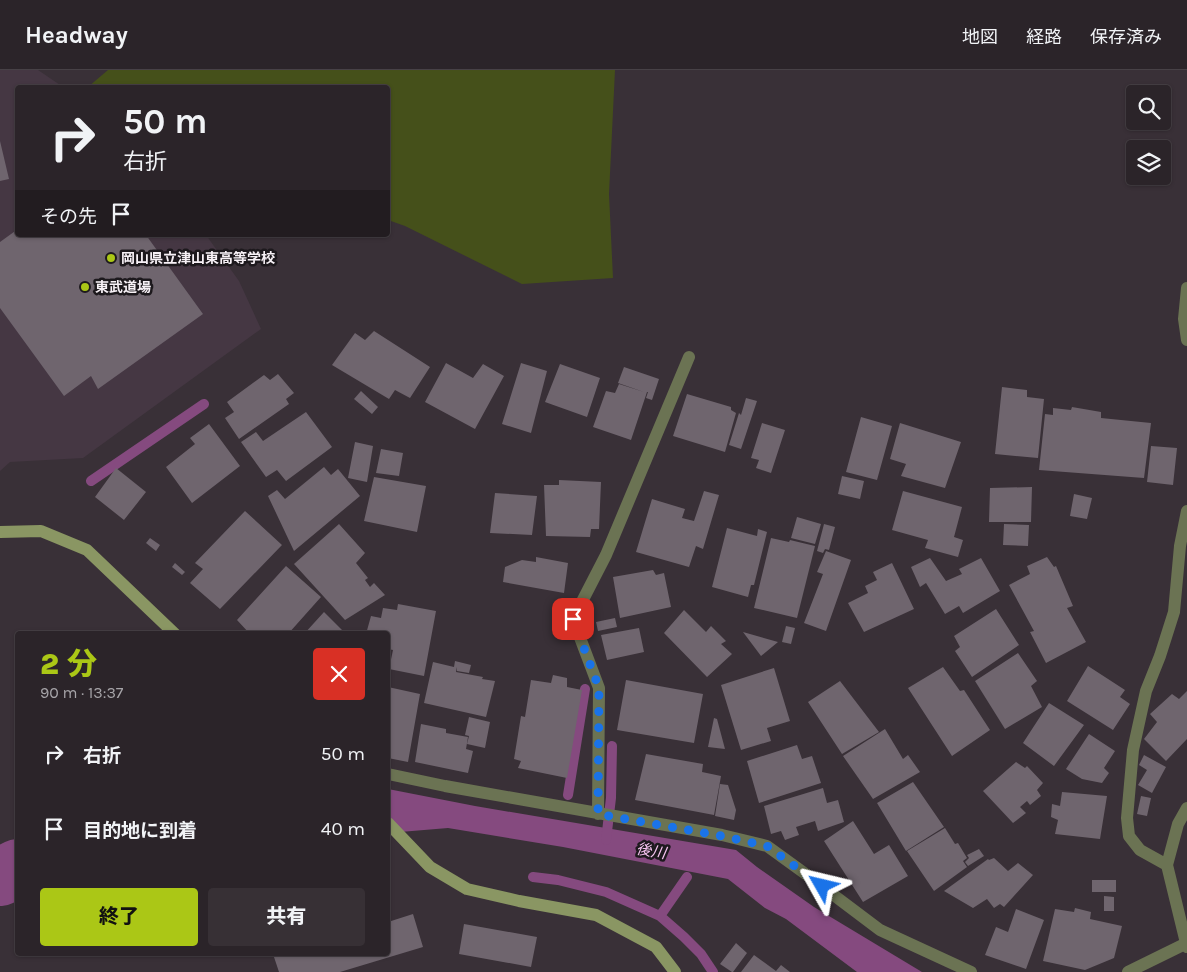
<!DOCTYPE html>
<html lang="ja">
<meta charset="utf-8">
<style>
:root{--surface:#2b2429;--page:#373035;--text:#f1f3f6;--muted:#a6a4a8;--line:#474146;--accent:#abc716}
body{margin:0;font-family:Karla,"Noto Sans JP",sans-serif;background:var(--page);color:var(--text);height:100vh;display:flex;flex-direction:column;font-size:19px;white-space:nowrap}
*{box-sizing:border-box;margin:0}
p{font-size:16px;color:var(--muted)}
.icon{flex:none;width:28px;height:28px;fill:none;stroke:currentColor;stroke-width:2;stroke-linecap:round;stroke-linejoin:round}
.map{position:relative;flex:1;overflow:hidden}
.sheet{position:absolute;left:15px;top:561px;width:375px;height:325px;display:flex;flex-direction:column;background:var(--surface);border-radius:5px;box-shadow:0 1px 4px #0004,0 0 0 1px var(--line)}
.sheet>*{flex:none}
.hud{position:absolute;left:15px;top:15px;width:375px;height:152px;border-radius:5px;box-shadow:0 1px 4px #0004,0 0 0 1px var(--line);background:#2b2429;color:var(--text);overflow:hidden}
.fabs{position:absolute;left:1126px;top:15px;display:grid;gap:10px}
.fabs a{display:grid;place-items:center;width:45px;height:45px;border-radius:5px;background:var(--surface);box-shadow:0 1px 4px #0004,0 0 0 1px var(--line);font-size:25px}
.pin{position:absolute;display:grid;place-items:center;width:42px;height:42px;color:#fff;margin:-21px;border-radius:10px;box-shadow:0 2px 8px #0006}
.me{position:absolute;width:55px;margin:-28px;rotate:307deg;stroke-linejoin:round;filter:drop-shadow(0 0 4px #0008)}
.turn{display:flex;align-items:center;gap:18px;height:105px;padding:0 25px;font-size:22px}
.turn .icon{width:65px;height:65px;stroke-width:2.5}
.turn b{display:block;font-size:35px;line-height:42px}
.then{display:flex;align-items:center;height:48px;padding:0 25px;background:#0003;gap:10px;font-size:19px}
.round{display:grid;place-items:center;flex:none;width:52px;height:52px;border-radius:5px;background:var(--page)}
.headline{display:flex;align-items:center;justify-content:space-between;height:85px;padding:0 25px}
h1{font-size:30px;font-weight:800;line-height:38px;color:var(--accent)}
.cta{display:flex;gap:10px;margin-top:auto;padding:10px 25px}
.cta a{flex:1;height:58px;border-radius:5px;background:var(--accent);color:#111;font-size:20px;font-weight:800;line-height:58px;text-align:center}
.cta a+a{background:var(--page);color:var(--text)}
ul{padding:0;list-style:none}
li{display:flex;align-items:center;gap:15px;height:75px;padding:0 25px}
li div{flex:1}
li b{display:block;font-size:19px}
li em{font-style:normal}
header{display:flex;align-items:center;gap:30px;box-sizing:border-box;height:70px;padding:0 25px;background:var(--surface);border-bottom:1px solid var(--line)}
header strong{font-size:24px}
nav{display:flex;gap:28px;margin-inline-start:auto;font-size:18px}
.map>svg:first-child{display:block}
.built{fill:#453743}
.green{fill:#45501a}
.water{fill:#854a7f}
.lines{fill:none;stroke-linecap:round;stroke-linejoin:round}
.stream{stroke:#854a7f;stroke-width:10}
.river{stroke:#854a7f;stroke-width:58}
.building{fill:#6f656e}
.street{stroke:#6b7353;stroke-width:12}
.secondary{stroke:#8a9663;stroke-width:12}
.route{stroke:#1a73e8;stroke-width:9;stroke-dasharray:0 16.2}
.poi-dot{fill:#abc716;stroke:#1d191d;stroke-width:2}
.labels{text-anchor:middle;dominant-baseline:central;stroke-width:5;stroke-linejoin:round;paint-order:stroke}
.poi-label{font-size:14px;font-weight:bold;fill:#f7f1f6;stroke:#1d191d;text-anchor:start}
.water-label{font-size:15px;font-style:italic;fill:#f9c6f3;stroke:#1d191d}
</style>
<header>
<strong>Headway</strong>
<nav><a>地図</a><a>経路</a><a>保存済み</a></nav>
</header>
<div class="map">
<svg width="1187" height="902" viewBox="0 0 1187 902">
<rect width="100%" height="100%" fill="#393037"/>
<path class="built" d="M 0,0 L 38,0 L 63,17 L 18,18 L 18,165 L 206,165 L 239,211 L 261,259 L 83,388 L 10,392 L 0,401 Z"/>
<path class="green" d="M 108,0 L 615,0 L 609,124 L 613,208 L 522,214 L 405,156 L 388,150 L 388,18 L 88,17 Z"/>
<path class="water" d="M 388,719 L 475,736 L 736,780 L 757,797 L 814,837 L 922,902 L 857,902 L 786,849 L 765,838 L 728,809 L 563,777 L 448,758 L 388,763 Z"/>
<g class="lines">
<path class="stream" d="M 91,411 L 204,334
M 568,725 L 585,619
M 606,770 L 611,728 L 612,676
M 533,807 L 558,810 L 606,822 L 660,846 L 684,867 L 701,884 L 713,902
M 660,846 L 687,807"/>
<path class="river" d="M 0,807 L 18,798"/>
</g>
<path class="building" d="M 0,71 L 9,109 L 0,111 Z
M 18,159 L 18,165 L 146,165 L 203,244 L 98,319 L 91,306 L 64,326 L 0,238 L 0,172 Z
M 374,261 L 430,297 L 410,328 L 395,320 L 389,329 L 332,295 L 355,263 L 365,270 Z
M 446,293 L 473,308 L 483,294 L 504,306 L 475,359 L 425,332 Z
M 521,293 L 547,301 L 531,363 L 502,354 Z
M 560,294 L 600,308 L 587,347 L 545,332 Z
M 624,297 L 659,309 L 652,330 L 646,328 L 648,322 L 647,322 L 631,370 L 593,357 L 606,321 L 615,323 L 619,314 L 644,322 L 618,313 Z
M 278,304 L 294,323 L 286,329 L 289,334 L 239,369 L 225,348 L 234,342 L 227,332 L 264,305 L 270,310 Z
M 1002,317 L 1027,320 L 1027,327 L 1044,329 L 1038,388 L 995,384 Z
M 361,321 L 378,337 L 372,344 L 354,329 Z
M 687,324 L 731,337 L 731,340 L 736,343 L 725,382 L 673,366 Z
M 746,328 L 757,331 L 741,379 L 729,375 L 739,343 L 741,345 Z
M 1072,337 L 1101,342 L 1101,348 L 1151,353 L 1144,408 L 1039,400 L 1045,344 L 1053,345 L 1053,338 L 1071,340 Z
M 306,342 L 332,377 L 286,411 L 277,400 L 266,407 L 241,372 L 256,362 L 263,371 Z
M 861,347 L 892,356 L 877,410 L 846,402 Z
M 762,353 L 785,360 L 771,403 L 756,398 L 759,390 L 751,388 Z
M 900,353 L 961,372 L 945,418 L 901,406 L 906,394 L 890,389 Z
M 209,354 L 240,396 L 192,433 L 166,397 L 195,374 L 190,368 Z
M 355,372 L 373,376 L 367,412 L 348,408 Z
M 1151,376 L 1177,378 L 1173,415 L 1147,412 Z
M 381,379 L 403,383 L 399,406 L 376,403 Z
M 324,397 L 331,405 L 338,399 L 360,426 L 294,481 L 268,426 L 277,420 L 285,429 Z
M 116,398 L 146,422 L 124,450 L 95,427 Z
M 842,406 L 864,411 L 860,429 L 838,424 Z
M 374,407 L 426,416 L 417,462 L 364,451 Z
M 559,410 L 601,412 L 599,459 L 591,459 L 590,467 L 546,466 L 544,415 L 559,415 Z
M 1032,417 L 1031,452 L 989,452 L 990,418 Z
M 704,421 L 719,425 L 703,479 L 696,476 L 689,497 L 636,482 L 652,429 L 685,439 L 682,448 L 694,451 Z
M 903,421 L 962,437 L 954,467 L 963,470 L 958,487 L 925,478 L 928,470 L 892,460 Z
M 495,423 L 537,426 L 532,465 L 490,463 Z
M 1074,424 L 1092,428 L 1087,449 L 1070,446 Z
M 245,441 L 282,475 L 220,539 L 190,513 L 203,499 L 195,493 Z
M 797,447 L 821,454 L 815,474 L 791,468 Z
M 339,454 L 365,483 L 356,493 L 368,508 L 365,510 L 370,517 L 374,513 L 385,525 L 345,550 L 294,494 Z
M 824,454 L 835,457 L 829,480 L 825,479 L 823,483 L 817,481 Z
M 1004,454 L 1029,455 L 1028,476 L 1003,475 Z
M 727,458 L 757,466 L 758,459 L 767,462 L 754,515 L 751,515 L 748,527 L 712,517 Z
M 150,468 L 160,475 L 156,481 L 146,473 Z
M 771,468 L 789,472 L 790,470 L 815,476 L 797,548 L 754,538 Z
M 826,481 L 851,490 L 826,561 L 804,553 L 823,504 L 817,502 Z
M 536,487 L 568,493 L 564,523 L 503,512 L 505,497 L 522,490 L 536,492 Z
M 1047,487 L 1054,497 L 1056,496 L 1073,536 L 1067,538 L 1086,572 L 1046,593 L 1030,562 L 1034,561 L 1009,515 L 1030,504 L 1027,496 Z
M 930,488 L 946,511 L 962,504 L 959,499 L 981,488 L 1000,521 L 963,543 L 959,536 L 945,544 L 926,513 L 920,517 L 911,497 Z
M 175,493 L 185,502 L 182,505 L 172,497 Z
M 892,493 L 914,539 L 864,562 L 848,533 L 868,523 L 865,516 L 877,510 L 873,502 Z
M 286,496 L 321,527 L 288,564 L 250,564 L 237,550 Z
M 653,500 L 656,505 L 664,503 L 671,537 L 620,548 L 613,507 Z
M 398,534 L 436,541 L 424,606 L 389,599 L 393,580 L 388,579 L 388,564 L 366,564 L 371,546 L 381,548 L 383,538 L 397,540 Z
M 996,539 L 1019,575 L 972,607 L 955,581 L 960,577 L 954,566 Z
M 684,540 L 706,562 L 711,556 L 726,571 L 721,574 L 732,584 L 707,607 L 664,563 Z
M 324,542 L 346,564 L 304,564 Z
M 615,548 L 617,557 L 598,561 L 596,552 Z
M 786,556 L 795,558 L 791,574 L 782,572 Z
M 639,558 L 644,582 L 607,590 L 601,565 Z
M 743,562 L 778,572 L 761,586 Z
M 1018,583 L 1037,611 L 1031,616 L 1042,637 L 1005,659 L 975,611 Z
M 455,591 L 471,595 L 469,603 L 457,601 L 457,597 L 456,602 L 483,607 L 482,609 L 495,611 L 486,647 L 424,633 L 433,592 L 454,597 Z
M 1088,596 L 1125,620 L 1120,627 L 1130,634 L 1113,660 L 1067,631 Z
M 943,597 L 960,621 L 964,620 L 990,660 L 952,686 L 908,618 Z
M 774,598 L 790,651 L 767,658 L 771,671 L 741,680 L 721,615 Z
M 553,605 L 567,608 L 567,617 L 582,620 L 567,708 L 518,698 L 521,691 L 514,689 L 521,646 L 525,647 L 531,610 L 551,613 Z
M 626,610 L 703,624 L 694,673 L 617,660 Z
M 840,611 L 879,662 L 842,684 L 808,632 Z
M 388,617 L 420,624 L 408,692 L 388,688 Z
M 1187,621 L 1187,669 L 1166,691 L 1144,669 L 1157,652 L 1150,644 L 1172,624 L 1179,629 Z
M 1049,633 L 1084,655 L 1054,696 L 1023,673 Z
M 469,647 L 490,652 L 485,678 L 467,674 L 469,666 L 465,665 Z
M 714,648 L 717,649 L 725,679 L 708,677 Z
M 421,654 L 446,659 L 446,663 L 468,667 L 466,679 L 473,681 L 468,703 L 415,692 Z
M 885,659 L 903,689 L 908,685 L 920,702 L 873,729 L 843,686 Z
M 1089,664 L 1115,681 L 1104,698 L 1109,703 L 1102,713 L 1082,709 L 1066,699 Z
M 797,675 L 802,689 L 812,686 L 821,713 L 759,733 L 747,691 Z
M 646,684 L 703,694 L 702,702 L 721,706 L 714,745 L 635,730 Z
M 1144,685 L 1166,697 L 1152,723 L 1138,715 L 1147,700 L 1139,695 Z
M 1016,692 L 1025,698 L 1027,696 L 1043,713 L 1037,720 L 1041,726 L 1030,735 L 1027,731 L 1020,737 L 1026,743 L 1013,753 L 983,721 Z
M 913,712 L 944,757 L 906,781 L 877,733 Z
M 720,714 L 728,715 L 736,740 L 734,750 L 715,746 Z
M 823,718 L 827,733 L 838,730 L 844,752 L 818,761 L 815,751 L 796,757 L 799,765 L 785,770 L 781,761 L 771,764 L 764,736 Z
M 1062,722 L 1107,726 L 1100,769 L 1055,764 L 1058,750 L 1051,747 L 1052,734 L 1060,736 Z
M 1141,726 L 1151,728 L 1147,746 L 1137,744 Z
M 853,751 L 874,784 L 889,775 L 908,806 L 863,832 L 824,771 Z
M 945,758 L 955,774 L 958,773 L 967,788 L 963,791 L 967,797 L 934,821 L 907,781 Z
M 979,779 L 984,786 L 968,796 L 965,792 L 969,788 L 967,785 Z
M 994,788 L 1008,801 L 1018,793 L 1033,805 L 1004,837 L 1000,834 L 994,838 L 987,829 L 973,838 L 944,821 L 988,789 L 989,790 Z
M 1092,810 L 1116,810 L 1116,822 L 1092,822 Z
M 1104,826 L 1114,827 L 1114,841 L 1104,841 Z
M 1075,838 L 1091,842 L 1090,849 L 1122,856 L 1114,888 L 1085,900 L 1043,891 L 1055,839 L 1074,842 Z
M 1016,839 L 1044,850 L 1026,899 L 985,885 L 996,857 L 1008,862 Z
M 413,844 L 423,877 L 340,902 L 279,902 L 273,884 L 388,884 L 388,852 Z
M 464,854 L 537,867 L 531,897 L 459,884 Z
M 736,873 L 747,883 L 733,902 L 732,902 L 720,894 Z
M 754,885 L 776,901 L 781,895 L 790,902 L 741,902 Z"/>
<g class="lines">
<path class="street" d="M 1187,218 L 1184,249 L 1187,270
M 388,704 L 445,716 L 722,765 L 767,776 L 807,805 L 880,860 L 971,902
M 1187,738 L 1178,754 L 1167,795 L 1187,877
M 598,744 L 599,618 L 573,549 L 606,485 L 689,287
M 1167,795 L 1140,780 L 1129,766 L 1127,748 L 1133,680 L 1146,621 L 1160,586 L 1174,542 L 1180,476 L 1187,441
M 1128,902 L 1187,873"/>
<path class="secondary" d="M 0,462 L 41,461 L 87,480 L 175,564
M 388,753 L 430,797 L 467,819 L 519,831 L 596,845 L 656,877 L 675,902"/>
</g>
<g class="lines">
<path class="route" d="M 573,549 L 599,618 L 598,744 L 722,766 L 767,776 L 822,816"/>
</g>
<g class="poi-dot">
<circle cx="111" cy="188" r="5"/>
<circle cx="85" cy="217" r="5"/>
</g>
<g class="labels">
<g class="poi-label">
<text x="121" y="188">岡山県立津山東高等学校</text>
<text x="95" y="217">東武道場</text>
</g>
<g class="water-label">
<text transform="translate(651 781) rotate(9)">後川</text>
</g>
</g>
</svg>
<div class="fabs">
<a><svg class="icon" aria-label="search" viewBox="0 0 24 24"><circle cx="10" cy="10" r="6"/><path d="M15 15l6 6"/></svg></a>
<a><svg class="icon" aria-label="layers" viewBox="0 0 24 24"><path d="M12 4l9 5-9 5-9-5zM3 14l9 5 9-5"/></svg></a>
</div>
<div class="pin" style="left:573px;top:549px;background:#d93025"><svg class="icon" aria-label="arrive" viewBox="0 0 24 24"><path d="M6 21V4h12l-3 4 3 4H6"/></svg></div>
<svg class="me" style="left:822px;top:816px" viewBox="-20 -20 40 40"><path d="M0-17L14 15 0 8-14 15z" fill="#1a73e8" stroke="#fff" stroke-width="4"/></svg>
<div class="hud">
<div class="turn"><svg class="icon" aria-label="right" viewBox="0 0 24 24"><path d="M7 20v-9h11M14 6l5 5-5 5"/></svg><div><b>50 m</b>右折</div></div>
<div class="then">その先<svg class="icon" aria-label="arrive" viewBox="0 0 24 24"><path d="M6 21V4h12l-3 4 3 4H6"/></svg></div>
</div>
<section class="sheet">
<div class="headline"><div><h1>2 分</h1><p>90 m · 13:37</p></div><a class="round" style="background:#d93025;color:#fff"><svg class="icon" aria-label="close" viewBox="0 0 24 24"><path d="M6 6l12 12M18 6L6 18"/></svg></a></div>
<ul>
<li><svg class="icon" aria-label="right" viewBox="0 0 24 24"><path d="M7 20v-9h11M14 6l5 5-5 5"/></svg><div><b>右折</b></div><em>50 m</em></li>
<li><svg class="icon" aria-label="arrive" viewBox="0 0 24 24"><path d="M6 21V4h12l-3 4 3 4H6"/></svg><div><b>目的地に到着</b></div><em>40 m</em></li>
</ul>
<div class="cta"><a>終了</a><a>共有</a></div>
</section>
</div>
